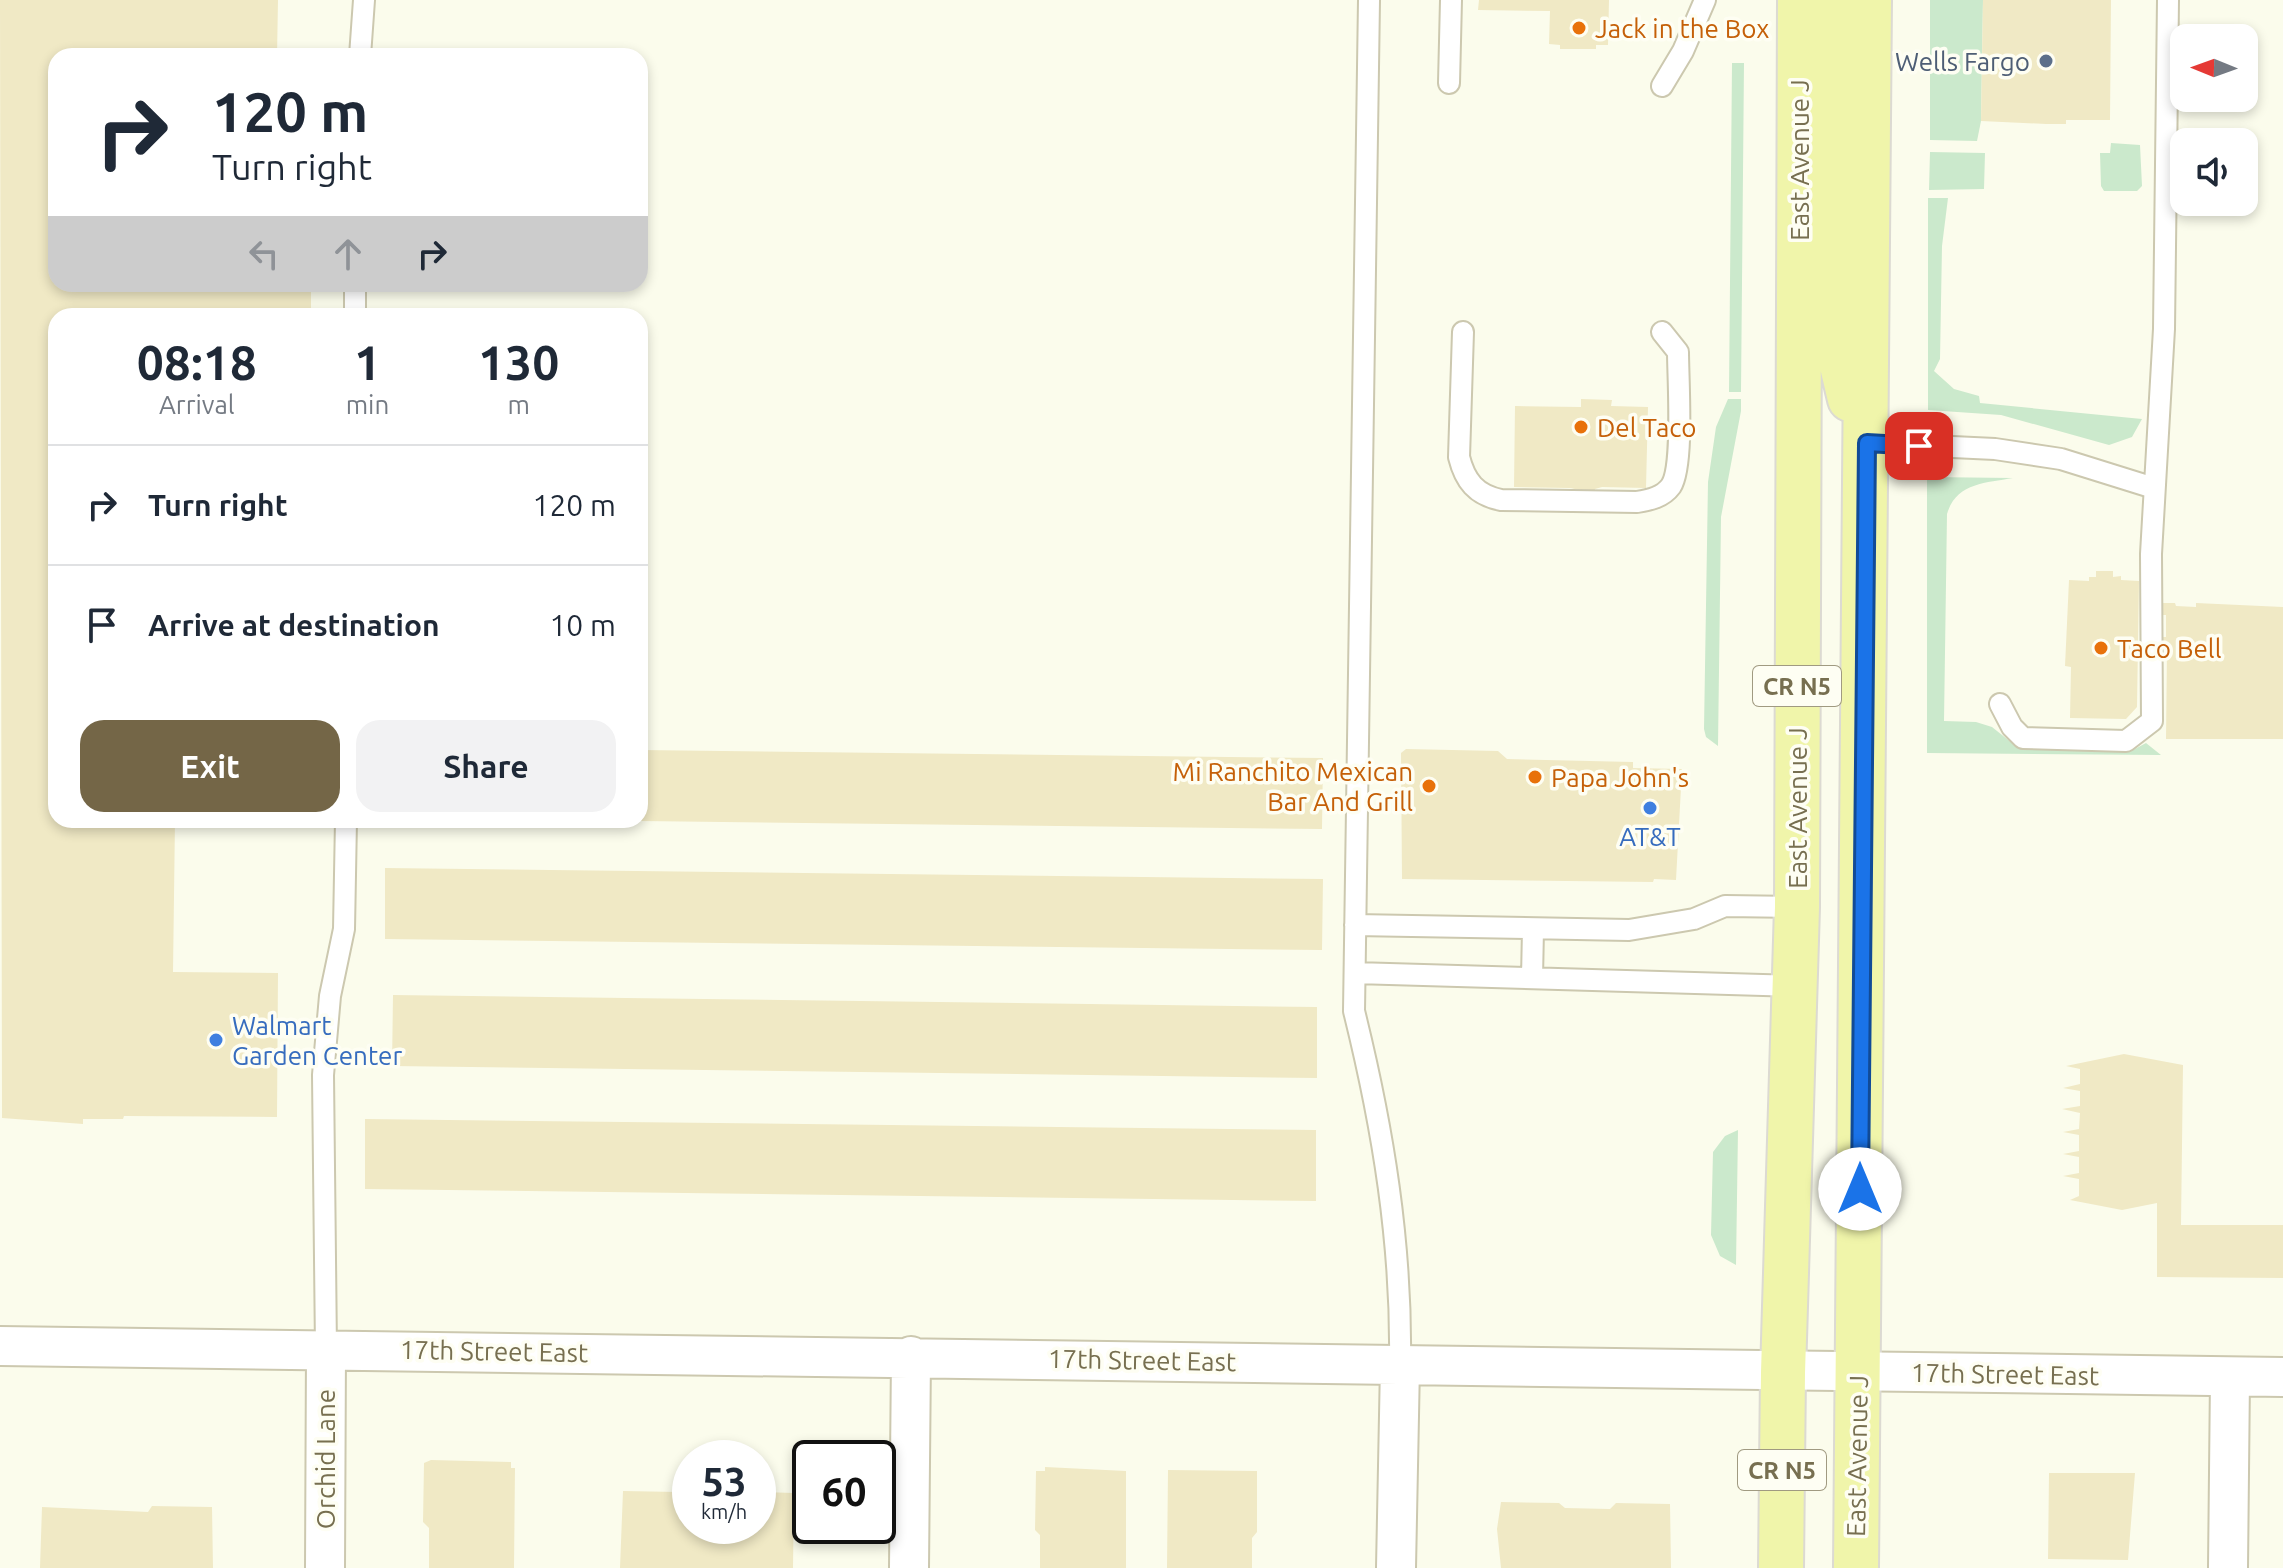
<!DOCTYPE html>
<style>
:root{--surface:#fff;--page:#f2f2f3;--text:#1f2937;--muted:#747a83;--line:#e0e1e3;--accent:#746647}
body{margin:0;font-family:Ubuntu,sans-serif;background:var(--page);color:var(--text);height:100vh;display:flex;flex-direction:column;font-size:30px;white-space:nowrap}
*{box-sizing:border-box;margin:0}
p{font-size:26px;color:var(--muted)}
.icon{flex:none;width:44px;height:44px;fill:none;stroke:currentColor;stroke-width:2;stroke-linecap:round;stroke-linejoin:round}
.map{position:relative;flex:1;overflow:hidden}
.side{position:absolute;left:48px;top:308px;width:600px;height:520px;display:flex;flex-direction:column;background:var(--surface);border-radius:24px;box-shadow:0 4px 12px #0003}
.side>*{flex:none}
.banner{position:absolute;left:48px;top:48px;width:600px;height:244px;border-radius:24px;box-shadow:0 4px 12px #0003;background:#fff;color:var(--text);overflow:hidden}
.needle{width:52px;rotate:271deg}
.controls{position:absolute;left:2170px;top:24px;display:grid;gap:16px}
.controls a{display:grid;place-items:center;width:88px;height:88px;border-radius:16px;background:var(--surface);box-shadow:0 4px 12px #0003;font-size:40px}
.speed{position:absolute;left:672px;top:1440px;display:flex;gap:16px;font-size:40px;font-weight:700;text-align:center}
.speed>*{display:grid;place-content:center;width:104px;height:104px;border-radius:50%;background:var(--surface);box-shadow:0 4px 12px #0003;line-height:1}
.speed small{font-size:20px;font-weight:400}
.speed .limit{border:4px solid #111;border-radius:12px;background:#fff;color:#111}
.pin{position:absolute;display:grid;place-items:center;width:68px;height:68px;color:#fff;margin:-34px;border-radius:16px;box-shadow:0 4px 12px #0006}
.me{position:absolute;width:88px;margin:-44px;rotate:0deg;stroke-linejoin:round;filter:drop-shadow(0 0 6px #0008)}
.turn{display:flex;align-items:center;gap:28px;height:168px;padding:0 32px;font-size:36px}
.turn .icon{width:104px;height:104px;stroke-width:2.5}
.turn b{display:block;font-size:56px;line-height:68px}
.lanes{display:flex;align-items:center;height:76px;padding:0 32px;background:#0003;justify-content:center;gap:40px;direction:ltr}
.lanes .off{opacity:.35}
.eta{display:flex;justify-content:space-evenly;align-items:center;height:136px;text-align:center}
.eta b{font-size:48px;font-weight:600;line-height:56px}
.button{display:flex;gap:16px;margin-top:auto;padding:16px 32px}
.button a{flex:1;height:92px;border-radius:24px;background:var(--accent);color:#fff;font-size:32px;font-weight:600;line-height:92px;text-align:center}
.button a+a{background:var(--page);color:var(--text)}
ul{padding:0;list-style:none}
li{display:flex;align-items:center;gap:24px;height:120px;padding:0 32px;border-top:2px solid var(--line)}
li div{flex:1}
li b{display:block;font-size:30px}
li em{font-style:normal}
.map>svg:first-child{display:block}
.green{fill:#cbe9cc}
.building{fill:#f0e9c5}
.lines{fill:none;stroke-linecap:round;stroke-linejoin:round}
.lane-casing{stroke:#ccc8af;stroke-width:24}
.street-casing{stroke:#ccc8af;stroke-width:42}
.primary-casing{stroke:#dcdad2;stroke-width:48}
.lane{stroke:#fff;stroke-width:20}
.street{stroke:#fff;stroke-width:38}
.primary{stroke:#f0f5aa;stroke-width:44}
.route-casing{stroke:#114b97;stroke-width:20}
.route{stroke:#1a73e8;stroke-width:14}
.food-dot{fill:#e8710a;stroke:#fefef3;stroke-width:3}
.service-dot{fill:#5c6f8a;stroke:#fefef3;stroke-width:3}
.shop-dot{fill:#3f7fe0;stroke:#fefef3;stroke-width:3}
.labels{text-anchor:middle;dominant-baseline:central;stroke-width:7;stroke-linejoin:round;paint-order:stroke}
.shield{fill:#fefef3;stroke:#a09a81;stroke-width:2}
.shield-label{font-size:24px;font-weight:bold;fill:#776f50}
.food-label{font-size:26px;fill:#c56008;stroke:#fefef3;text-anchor:start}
.service-label{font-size:26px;fill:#4e5e75;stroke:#fefef3;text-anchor:end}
.street-label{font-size:26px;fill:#776f50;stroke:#fefef3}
.shop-label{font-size:26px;fill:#366cbe;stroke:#fefef3}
</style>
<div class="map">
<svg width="2283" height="1568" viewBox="0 0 2283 1568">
<rect width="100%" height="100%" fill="#fbfcec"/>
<path class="green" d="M 1930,0 L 1983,0 L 1981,121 L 1977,141 L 1930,140 Z
M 1732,63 L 1744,63 L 1741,392 L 1729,392 Z
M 2111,143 L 2140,145 L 2142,186 L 2137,191 L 2104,191 L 2101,186 L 2100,153 L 2110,153 Z
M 1930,152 L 1985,153 L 1984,189 L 1929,190 Z
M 1928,198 L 1948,198 L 1942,246 L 1940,359 L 1934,371 L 1954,389 L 1979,396 L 1980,403 L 2142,419 L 2132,437 L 2109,445 L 2001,415 L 1928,410 Z
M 1728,399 L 1741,399 L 1741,411 L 1721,517 L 1718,746 L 1706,737 L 1704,729 L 1708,482 L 1716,427 Z
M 1927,477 L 2013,478 C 1985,483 1956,483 1947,514 L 1944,721 L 1976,722 L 1992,727 L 2017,747 L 2133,750 L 2146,743 L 2161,755 L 1927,753 Z
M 1738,1130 L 1736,1265 L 1720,1256 L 1711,1235 L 1713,1152 L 1725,1136 Z"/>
<path class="building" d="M 0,0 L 278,0 L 277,56 L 56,56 L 56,284 L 311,284 L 311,316 L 56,316 L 56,820 L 175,820 L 173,972 L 278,973 L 277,1117 L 124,1116 L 123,1119 L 83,1119 L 83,1124 L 2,1118 Z
M 1479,0 L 1609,0 L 1608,45 L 1596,45 L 1596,49 L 1560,49 L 1560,45 L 1549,44 L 1550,11 L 1478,10 Z
M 1983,0 L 2111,0 L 2110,120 L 2066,120 L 2066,124 L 2046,124 L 1981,121 Z
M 1581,399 L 1612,400 L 1611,406 L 1648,407 L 1646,488 L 1602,487 L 1595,489 L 1595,493 L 1570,488 L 1514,487 L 1515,406 L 1581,407 Z
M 2096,571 L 2113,571 L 2113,577 L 2121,576 L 2121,580 L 2139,581 L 2137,707 L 2126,719 L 2070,718 L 2071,667 L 2065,666 L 2069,580 L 2089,581 L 2089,577 L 2096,577 Z
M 2163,603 L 2175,603 L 2176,606 L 2196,607 L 2196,603 L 2283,607 L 2283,739 L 2166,739 L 2167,649 L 2163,649 L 2163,637 L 2166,637 L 2166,615 L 2163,615 Z
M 1406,749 L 1498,751 L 1507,759 L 1633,762 L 1633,768 L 1682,769 L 1676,880 L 1654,879 L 1653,882 L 1402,879 L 1401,753 Z
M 640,750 L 1323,758 L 1322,829 L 640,821 Z
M 385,868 L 1323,879 L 1322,950 L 385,939 Z
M 393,995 L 1317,1007 L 1317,1078 L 392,1066 Z
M 2124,1054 L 2183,1065 L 2181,1225 L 2283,1225 L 2283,1278 L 2157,1277 L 2157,1203 L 2122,1210 L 2070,1200 L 2079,1196 L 2079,1179 L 2063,1176 L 2079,1173 L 2079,1157 L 2063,1154 L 2079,1151 L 2079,1135 L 2063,1132 L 2079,1129 L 2080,1113 L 2062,1109 L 2080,1106 L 2080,1091 L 2063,1088 L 2080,1084 L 2080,1069 L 2066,1066 Z
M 365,1119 L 1316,1130 L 1316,1201 L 365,1189 Z
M 431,1460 L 511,1462 L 511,1468 L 515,1468 L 514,1568 L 429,1568 L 429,1528 L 423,1522 L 424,1463 Z
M 1045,1467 L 1126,1471 L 1126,1568 L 1040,1568 L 1040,1535 L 1035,1530 L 1036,1471 L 1045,1471 Z
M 1168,1470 L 1257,1471 L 1257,1532 L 1252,1538 L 1252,1568 L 1167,1568 Z
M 2049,1473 L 2135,1473 L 2128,1560 L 2048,1559 Z
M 623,1491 L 678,1492 L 690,1497 L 690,1526 L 758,1526 L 758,1492 L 794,1493 L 793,1568 L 620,1568 Z
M 1501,1502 L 1559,1503 L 1565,1508 L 1610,1509 L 1616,1503 L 1670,1504 L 1671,1568 L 1501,1568 L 1497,1529 Z
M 152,1506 L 212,1507 L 213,1568 L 40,1568 L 42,1507 L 148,1512 Z"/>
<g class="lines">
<defs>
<path id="lane" d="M 1369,0 L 1354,1011 C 1383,1128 1402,1244 1400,1365
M 360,56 L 364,0
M 1449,83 L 1451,0
M 1662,86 L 1683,51 L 1705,0
M 355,316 L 355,284
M 1463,332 L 1459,457 C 1465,481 1476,495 1501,500 L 1637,502 C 1650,500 1663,497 1671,486 C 1684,466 1678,379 1678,352 L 1662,332
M 1867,443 L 1995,449 L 2061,459 L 2154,488
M 2000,704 L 2012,727 L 2023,738 L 2126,741 L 2152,721 L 2151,554 L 2164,329 L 2168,0
M 1355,925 L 1629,930 L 1694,919 L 1725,906 L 1797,907
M 1355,973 L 1796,986
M 1532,978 L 1533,929
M 326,1350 L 323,1075 L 330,996 L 344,929 L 346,820"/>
<path id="street" d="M 0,1346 L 2283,1377
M 325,1568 L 326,1350
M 909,1568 L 911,1356
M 1396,1568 L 1400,1365
M 2228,1568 L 2230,1377"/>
<path id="primary" d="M 1832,0 L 1835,336 L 1850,399
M 1781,1568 L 1783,1373 L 1797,907 L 1800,0
M 1856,1568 L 1869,0"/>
</defs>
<use href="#lane" class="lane-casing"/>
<use href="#street" class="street-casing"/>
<use href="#primary" class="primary-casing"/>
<use href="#lane" class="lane"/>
<use href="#street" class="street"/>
<use href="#primary" class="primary"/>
</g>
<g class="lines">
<defs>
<path id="route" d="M 1860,1189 L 1867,443 L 1919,446"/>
</defs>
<use href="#route" class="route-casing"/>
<use href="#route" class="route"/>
</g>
<g class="food-dot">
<circle cx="1579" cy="28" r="8"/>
<circle cx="1581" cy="427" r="8"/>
<circle cx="2101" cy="648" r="8"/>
<circle cx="1535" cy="777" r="8"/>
<circle cx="1429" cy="786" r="8"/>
</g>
<circle class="service-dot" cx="2046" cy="61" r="8"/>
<g class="shop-dot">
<circle cx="1650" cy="808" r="8"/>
<circle cx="216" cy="1040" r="8"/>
</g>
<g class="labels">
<g class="shield">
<rect x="1753" y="666" width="88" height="40" rx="6"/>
<rect x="1738" y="1450" width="88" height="40" rx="6"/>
</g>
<g class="shield-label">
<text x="1797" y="686">CR N5</text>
<text x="1782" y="1470">CR N5</text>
</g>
<g class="food-label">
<text x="1595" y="28">Jack in the Box</text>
<text x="1597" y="427">Del Taco</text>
<text x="2117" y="648">Taco Bell</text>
<text x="1413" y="771" text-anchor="end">Mi Ranchito Mexican<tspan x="1413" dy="30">Bar And Grill</tspan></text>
<text x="1551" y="777">Papa John's</text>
</g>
<g class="service-label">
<text x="2030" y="61">Wells Fargo</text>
</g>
<g class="street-label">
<text transform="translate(1799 160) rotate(-90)">East Avenue J</text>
<text transform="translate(1797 808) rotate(-90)">East Avenue J</text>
<text transform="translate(494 1351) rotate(1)">17th Street East</text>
<text transform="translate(1142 1360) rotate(1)">17th Street East</text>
<text transform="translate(2005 1374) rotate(1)">17th Street East</text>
<text transform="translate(1857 1456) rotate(-89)">East Avenue J</text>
<text transform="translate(325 1459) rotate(-90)">Orchid Lane</text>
</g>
<g class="shop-label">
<text x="1650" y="836">AT&amp;T</text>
<text x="232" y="1025" text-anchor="start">Walmart<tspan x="232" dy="30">Garden Center</tspan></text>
</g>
</g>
</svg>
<div class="controls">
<a><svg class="needle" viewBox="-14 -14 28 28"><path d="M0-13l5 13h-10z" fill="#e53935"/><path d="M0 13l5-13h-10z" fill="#747a83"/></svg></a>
<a><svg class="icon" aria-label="sound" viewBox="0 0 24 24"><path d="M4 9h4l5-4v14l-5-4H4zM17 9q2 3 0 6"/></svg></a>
</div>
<div class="speed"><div>53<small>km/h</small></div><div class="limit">60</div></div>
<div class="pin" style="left:1919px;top:446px;background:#d93025"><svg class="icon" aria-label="arrive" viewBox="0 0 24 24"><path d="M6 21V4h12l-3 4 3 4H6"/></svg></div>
<svg class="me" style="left:1860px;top:1189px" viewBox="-20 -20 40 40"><circle r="19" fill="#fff"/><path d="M0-13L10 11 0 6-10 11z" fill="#1a73e8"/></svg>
<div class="banner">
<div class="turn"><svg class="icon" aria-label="right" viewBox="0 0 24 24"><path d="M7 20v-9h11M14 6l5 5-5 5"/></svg><div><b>120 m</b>Turn right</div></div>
<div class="lanes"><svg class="icon off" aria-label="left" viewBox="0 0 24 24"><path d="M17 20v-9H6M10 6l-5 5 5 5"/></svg><svg class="icon off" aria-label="ahead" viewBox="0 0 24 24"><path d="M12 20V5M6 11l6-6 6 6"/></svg><svg class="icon" aria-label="right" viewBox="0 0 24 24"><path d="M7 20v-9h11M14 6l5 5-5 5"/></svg></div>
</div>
<section class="side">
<div class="eta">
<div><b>08:18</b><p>Arrival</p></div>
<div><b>1</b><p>min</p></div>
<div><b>130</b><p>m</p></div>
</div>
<ul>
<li><svg class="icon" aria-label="right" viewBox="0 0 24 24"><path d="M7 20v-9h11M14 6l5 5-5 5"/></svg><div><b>Turn right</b></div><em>120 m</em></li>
<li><svg class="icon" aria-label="arrive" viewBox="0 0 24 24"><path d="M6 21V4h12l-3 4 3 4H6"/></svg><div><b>Arrive at destination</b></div><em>10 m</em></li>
</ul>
<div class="button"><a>Exit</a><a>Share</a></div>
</section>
</div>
